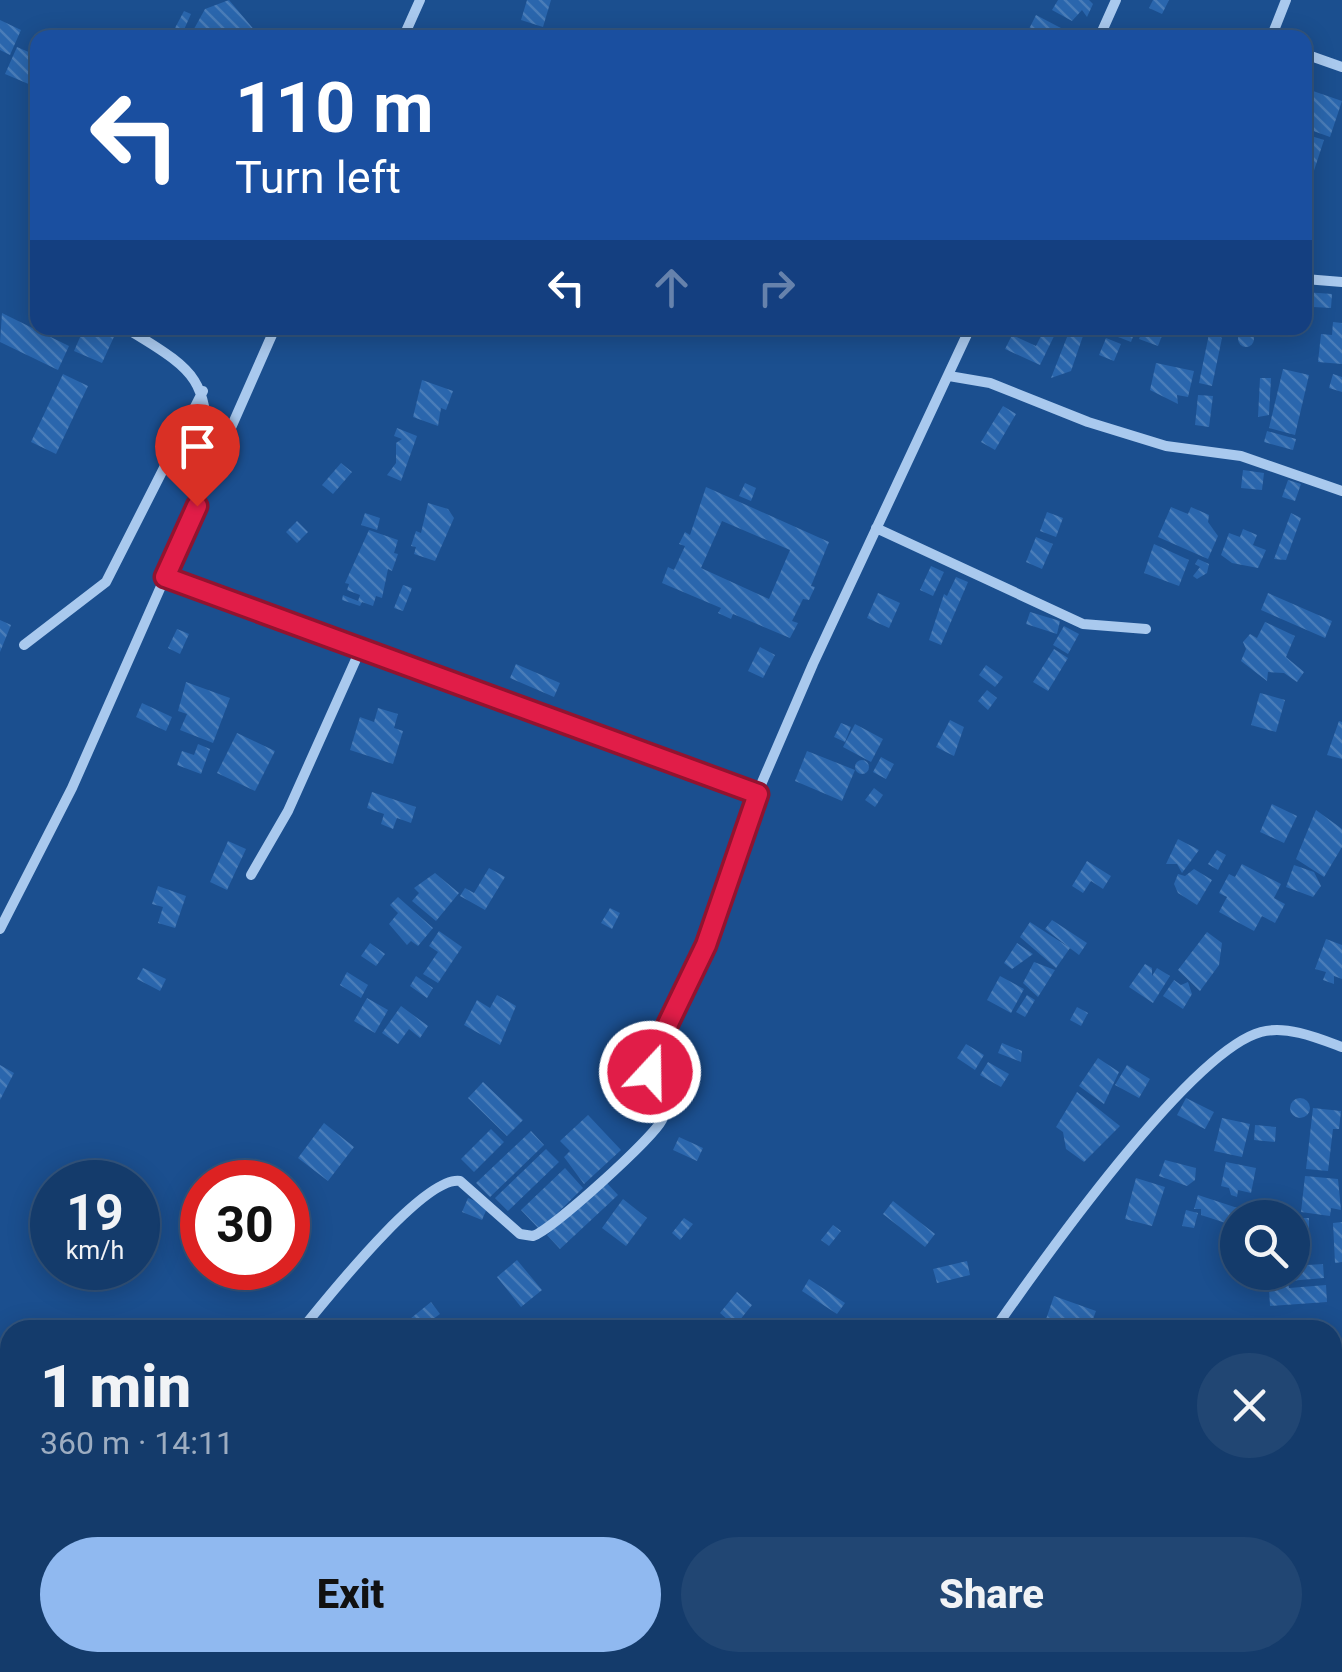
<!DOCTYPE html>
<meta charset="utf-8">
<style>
:root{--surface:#143b6b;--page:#214673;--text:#f1f3f6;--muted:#9dadc1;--line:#33557e;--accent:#90b9f0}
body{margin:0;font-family:Roboto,sans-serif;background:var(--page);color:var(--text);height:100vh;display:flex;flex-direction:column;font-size:38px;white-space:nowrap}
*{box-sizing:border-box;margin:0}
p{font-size:32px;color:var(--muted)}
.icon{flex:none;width:55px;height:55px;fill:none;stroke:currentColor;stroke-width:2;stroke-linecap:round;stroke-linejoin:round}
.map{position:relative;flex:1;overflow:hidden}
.sheet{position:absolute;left:0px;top:1320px;width:1342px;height:352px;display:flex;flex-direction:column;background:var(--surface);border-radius:30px 30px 0 0;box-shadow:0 5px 25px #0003,0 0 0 2px var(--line)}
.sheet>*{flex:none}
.banner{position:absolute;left:30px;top:30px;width:1282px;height:305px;border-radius:20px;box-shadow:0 5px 25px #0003,0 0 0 2px var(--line);background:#1a4fa0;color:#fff;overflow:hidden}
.controls{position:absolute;left:1220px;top:1200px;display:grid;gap:20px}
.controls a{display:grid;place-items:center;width:90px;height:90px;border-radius:50%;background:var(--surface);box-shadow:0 5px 25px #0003,0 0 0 2px var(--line);font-size:50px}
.speed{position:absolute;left:30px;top:1160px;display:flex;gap:20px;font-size:50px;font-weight:700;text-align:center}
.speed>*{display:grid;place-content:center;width:130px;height:130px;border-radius:50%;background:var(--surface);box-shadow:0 5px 25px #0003,0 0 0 2px var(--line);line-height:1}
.speed small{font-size:25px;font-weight:400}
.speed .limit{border:15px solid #d22;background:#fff;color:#111}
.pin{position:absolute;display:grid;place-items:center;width:85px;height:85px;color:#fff;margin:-102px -42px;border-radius:50% 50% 50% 0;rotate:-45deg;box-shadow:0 0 10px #0007}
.pin .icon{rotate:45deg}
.me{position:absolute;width:110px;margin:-55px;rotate:21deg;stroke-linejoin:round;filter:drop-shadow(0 0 8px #0008)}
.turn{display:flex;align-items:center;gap:35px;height:210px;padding:0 40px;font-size:45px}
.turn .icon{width:130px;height:130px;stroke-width:2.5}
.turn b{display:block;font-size:70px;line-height:85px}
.lanes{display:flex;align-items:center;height:95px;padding:0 40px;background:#0003;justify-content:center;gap:50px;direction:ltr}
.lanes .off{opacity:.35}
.round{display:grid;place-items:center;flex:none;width:105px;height:105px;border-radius:52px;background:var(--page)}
.overview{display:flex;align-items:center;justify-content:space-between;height:170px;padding:0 40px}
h1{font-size:60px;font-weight:800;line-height:75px}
.button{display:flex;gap:20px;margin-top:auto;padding:20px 40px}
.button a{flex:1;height:115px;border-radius:60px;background:var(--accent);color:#111;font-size:40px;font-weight:800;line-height:115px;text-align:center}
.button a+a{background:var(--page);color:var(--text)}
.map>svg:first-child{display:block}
.building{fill:url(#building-back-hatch);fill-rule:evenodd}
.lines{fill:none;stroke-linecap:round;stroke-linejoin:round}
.street{stroke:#a9c9ee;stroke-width:10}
.route-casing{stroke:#92132f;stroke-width:25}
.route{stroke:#e11d48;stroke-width:18}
</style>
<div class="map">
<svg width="1342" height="1672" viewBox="0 0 1342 1672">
<defs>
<pattern id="building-back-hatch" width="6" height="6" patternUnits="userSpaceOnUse" patternTransform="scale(2.5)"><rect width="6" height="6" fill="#2a66ad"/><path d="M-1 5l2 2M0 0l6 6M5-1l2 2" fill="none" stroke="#4a7db9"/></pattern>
</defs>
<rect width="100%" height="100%" fill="#1b4f8f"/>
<path class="building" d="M 229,0 L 261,38 L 189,38 L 205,9 Z
M 527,0 L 551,0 L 543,27 L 521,20 Z
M 1058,0 L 1089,0 L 1093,4 L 1087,17 L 1082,10 L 1072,21 L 1052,10 Z
M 1153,0 L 1169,0 L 1162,14 L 1149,8 Z
M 184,11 L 191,14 L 183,32 L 175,28 Z
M 1036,15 L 1080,38 L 1045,38 L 1029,29 Z
M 0,20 L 21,30 L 10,55 L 0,50 Z
M 17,47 L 38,56 L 38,88 L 5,74 Z
M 1313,91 L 1342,101 L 1330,137 L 1305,128 L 1305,101 L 1309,102 Z
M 1305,134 L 1324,140 L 1308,189 L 1305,188 Z
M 1305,292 L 1332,294 L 1331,308 L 1313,307 L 1311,325 L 1305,324 Z
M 2,313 L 69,346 L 58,370 L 0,342 Z
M 1333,322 L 1342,323 L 1342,364 L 1318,362 L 1321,334 L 1332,335 Z
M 84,328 L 118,328 L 102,363 L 74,351 Z
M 1045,328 L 1058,328 L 1040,365 L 1005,349 L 1012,335 L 1036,346 Z
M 1110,328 L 1134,334 L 1131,342 L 1108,333 Z
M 1143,328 L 1165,328 L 1158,346 L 1139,339 Z
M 1210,329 L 1222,338 L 1212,386 L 1199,383 Z
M1238 339a8 8 0 1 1 16 0a8 8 0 1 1-16 0Z
M 1069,332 L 1084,333 L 1071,371 L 1051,378 Z
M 1106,338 L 1121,344 L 1114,361 L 1099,355 Z
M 1156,363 L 1194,371 L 1188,397 L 1177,395 L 1178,404 L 1150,390 Z
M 1283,369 L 1309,375 L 1295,435 L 1269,428 Z
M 63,374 L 88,386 L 56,454 L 31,442 Z
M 1333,374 L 1342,377 L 1342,392 L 1329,388 Z
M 1260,378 L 1271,378 L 1269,415 L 1258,417 Z
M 422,380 L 453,391 L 446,410 L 441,408 L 438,426 L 413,417 Z
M 1198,395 L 1213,396 L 1209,427 L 1195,425 Z
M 1003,406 L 1016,414 L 995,450 L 981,442 Z
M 397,428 L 417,436 L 401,481 L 387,475 L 396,463 L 396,443 L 402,439 L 394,436 Z
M 1267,431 L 1296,439 L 1293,450 L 1264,442 Z
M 341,463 L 352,472 L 333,494 L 322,485 Z
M 1243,470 L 1264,473 L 1262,490 L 1241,488 Z
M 1288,480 L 1301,484 L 1295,501 L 1282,497 Z
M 745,483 L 756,488 L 751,501 L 739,496 Z
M 706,487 L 829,542 L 811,586 L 815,587 L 809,600 L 803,599 L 792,621 L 798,623 L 790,638 L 733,614 L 731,619 L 718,613 L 721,608 L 662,583 L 668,567 L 674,570 L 685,546 L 679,544 L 685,532 L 690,535 ZM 722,521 L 790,550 L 769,599 L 701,568 Z
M 428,503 L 448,509 L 454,518 L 435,561 L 414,554 L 416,547 L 411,546 L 416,531 L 421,533 Z
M 1171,507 L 1188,514 L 1191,507 L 1209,515 L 1208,522 L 1218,536 L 1208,559 L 1158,537 Z
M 1047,512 L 1063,518 L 1056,537 L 1040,531 Z
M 365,513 L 380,518 L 377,530 L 361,525 Z
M 1291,513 L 1301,518 L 1286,560 L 1274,559 Z
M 297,521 L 308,532 L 297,543 L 286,532 Z
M 1243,529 L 1257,535 L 1253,545 L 1266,550 L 1258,568 L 1232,563 L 1221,555 L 1229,533 L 1240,537 Z
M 369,530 L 398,540 L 394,553 L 398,554 L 392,571 L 388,569 L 382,598 L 376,596 L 373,606 L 362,602 L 360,606 L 342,600 L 343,595 L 358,601 L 360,595 L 347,590 L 349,584 L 345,583 Z
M 1036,537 L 1053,544 L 1042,569 L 1026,562 Z
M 1154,544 L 1189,560 L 1179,586 L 1144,573 Z
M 1198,559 L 1209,564 L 1207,573 L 1197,579 L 1193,576 L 1200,567 L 1195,564 Z
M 931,566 L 944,572 L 933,596 L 920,590 Z
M 956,577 L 968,582 L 941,645 L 929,640 L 944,594 L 947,596 Z
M 403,585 L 412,588 L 403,611 L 394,608 Z
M 878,593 L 900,603 L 889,628 L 867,618 Z
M 1268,593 L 1332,621 L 1325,638 L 1261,610 Z
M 1030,612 L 1060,621 L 1057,634 L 1026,624 Z
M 0,620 L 11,625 L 0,652 Z
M 1265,622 L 1295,636 L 1286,657 L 1304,672 L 1297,682 L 1284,673 L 1268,672 L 1267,681 L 1241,661 L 1246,649 L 1243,642 L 1250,634 L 1257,638 Z
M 1064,626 L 1079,634 L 1068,654 L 1053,645 Z
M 177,629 L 189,634 L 180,654 L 168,648 Z
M 760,647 L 775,655 L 763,678 L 748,671 Z
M 1054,649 L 1068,658 L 1048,691 L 1033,682 Z
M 516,664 L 560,683 L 554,697 L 510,678 Z
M 986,665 L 1003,677 L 995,687 L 979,675 Z
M 186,682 L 230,698 L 213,743 L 180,730 L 187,714 L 178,711 Z
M 987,690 L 997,698 L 988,710 L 978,701 Z
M 1260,693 L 1285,700 L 1276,732 L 1251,725 Z
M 142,703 L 172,717 L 166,731 L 136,717 Z
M 378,708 L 398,714 L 394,728 L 403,731 L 393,764 L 350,750 L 360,717 L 374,722 Z
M 950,720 L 964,727 L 954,756 L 936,747 Z
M 1339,721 L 1342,722 L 1342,759 L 1327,755 Z
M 841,723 L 851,727 L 845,742 L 834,737 Z
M 855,724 L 883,739 L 871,762 L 843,747 Z
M 237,733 L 275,751 L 255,791 L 217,773 Z
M 198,744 L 210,749 L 201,774 L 177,765 L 182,751 L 194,755 Z
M 807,751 L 855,770 L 842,801 L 795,781 Z
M 881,757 L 894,764 L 886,779 L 873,772 Z
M855 767a7 7 0 1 1 14 0a7 7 0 1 1-14 0Z
M 874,788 L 883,795 L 875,807 L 865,800 Z
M 372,792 L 416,807 L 411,823 L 397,818 L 393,829 L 381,824 L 384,814 L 367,808 Z
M 1272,804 L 1297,816 L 1284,843 L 1260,832 Z
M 1316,810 L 1342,829 L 1342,847 L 1324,877 L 1296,859 Z
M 1178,839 L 1199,850 L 1182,873 L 1177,864 L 1166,864 Z
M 228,841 L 246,849 L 227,890 L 210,882 Z
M 1217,850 L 1226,855 L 1218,870 L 1208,864 Z
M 1087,861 L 1111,876 L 1103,889 L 1091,881 L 1083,893 L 1072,886 Z
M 1242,864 L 1281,884 L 1274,898 L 1285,904 L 1275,923 L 1262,916 L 1254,931 L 1219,912 L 1227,897 L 1219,893 L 1229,874 L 1235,877 Z
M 1294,865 L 1314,872 L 1321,886 L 1313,897 L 1286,887 Z
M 489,868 L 505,877 L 485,910 L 460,896 L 465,888 L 474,893 Z
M 1194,869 L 1212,880 L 1197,905 L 1178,893 L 1174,884 L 1178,874 L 1185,876 Z
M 435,873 L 459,893 L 436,921 L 412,901 L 419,893 L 414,888 Z
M 158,886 L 186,896 L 175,928 L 158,923 L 163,907 L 152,904 Z
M 398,897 L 433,928 L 418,946 L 411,941 L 407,945 L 389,924 L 398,913 L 390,905 Z
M 610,908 L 620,913 L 612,929 L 601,923 Z
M 1052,920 L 1087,943 L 1079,955 L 1045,929 Z
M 1030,922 L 1070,948 L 1056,968 L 1020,937 Z
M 439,931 L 462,947 L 438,983 L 423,974 L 438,952 L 429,946 Z
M 1207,932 L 1222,943 L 1219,965 L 1200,991 L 1178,970 Z
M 1326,939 L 1342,945 L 1342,979 L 1334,976 L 1334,984 L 1323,980 L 1326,972 L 1315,969 Z
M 370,943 L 385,954 L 376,966 L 361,956 Z
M 1017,943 L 1033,954 L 1012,969 L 1004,963 Z
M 1034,962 L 1055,970 L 1038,997 L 1023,983 Z
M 1145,964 L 1152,968 L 1152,976 L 1157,968 L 1170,976 L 1153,1003 L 1129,987 Z
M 143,968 L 166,979 L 160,991 L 137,979 Z
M 347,972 L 368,985 L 361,998 L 340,985 Z
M 416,976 L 433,988 L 427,998 L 410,986 Z
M 1000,976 L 1024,989 L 1011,1013 L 987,1000 Z
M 1174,980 L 1181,985 L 1188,982 L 1192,994 L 1183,1009 L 1163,996 Z
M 497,995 L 516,1006 L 500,1045 L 464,1025 L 477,1000 L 490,1008 Z
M 1027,995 L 1035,1000 L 1025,1017 L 1016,1012 Z
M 367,998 L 388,1010 L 375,1033 L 354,1021 Z
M 401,1006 L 428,1026 L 420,1038 L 409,1029 L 398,1044 L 382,1033 Z
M 1077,1007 L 1088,1013 L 1081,1026 L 1070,1020 Z
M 1002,1043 L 1022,1051 L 1021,1062 L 998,1053 Z
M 966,1044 L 984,1055 L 975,1070 L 957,1058 Z
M 1098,1058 L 1119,1072 L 1104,1104 L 1079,1086 Z
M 988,1062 L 1009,1074 L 1001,1087 L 980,1075 Z
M 0,1065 L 14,1073 L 0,1100 Z
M 1127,1065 L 1150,1079 L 1139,1098 L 1115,1085 Z
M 483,1082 L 523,1120 L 507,1136 L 468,1098 Z
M 1077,1092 L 1120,1126 L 1084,1162 L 1066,1149 L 1063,1132 L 1056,1127 Z
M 646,1094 L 664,1105 L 657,1116 L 639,1105 Z
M 1186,1098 L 1214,1112 L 1205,1129 L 1177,1115 Z
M1290 1108a10 10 0 1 1 20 0a10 10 0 1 1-20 0Z
M 1313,1108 L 1341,1111 L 1339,1129 L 1333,1129 L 1328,1171 L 1306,1169 Z
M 588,1115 L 621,1150 L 584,1184 L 564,1157 L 570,1151 L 560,1141 Z
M 1222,1118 L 1250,1124 L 1242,1157 L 1214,1151 Z
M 324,1123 L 354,1147 L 328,1181 L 298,1158 Z
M 1255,1125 L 1276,1127 L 1275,1142 L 1254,1140 Z
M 491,1129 L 504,1142 L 474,1172 L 461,1159 Z
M 531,1131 L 544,1145 L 490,1197 L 476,1183 Z
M 679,1137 L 703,1148 L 697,1161 L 673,1150 Z
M 546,1149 L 559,1162 L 508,1211 L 495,1198 Z
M 1165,1160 L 1196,1168 L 1195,1180 L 1187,1186 L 1159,1176 Z
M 1226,1162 L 1256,1168 L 1251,1193 L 1238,1190 L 1237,1197 L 1231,1195 L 1229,1188 L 1221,1186 Z
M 565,1168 L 583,1188 L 540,1230 L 521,1210 Z
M 281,1171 L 297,1185 L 288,1197 L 288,1182 L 271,1182 Z
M 1305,1176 L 1338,1179 L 1341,1210 L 1331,1208 L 1330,1216 L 1301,1212 Z
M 1136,1178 L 1165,1187 L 1152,1226 L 1125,1219 Z
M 605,1181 L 618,1195 L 560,1249 L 547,1235 Z
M 1198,1195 L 1265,1217 L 1265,1218 L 1238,1218 L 1238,1227 L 1201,1215 L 1201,1209 L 1194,1209 Z
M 468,1198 L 488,1206 L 482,1220 L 462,1212 Z
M 623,1199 L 647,1218 L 626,1246 L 602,1228 Z
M 893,1201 L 935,1234 L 925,1247 L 883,1214 Z
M 1186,1210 L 1198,1213 L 1194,1228 L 1182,1226 Z
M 684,1218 L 693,1224 L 680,1240 L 672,1233 Z
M 1292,1218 L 1309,1218 L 1309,1235 L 1292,1235 Z
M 1342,1222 L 1342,1262 L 1335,1263 L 1333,1223 Z
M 833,1225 L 841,1231 L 829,1246 L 821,1240 Z
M 517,1260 L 542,1290 L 521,1307 L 497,1277 Z
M 967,1261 L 970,1275 L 937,1283 L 933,1269 Z
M 1323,1264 L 1324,1278 L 1289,1281 L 1289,1288 L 1326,1285 L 1327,1302 L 1270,1306 L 1268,1272 L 1292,1272 L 1292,1266 Z
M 809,1279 L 845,1303 L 837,1314 L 802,1291 Z
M 737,1292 L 752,1305 L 735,1326 L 720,1313 Z
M 1054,1296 L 1096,1311 L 1089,1330 L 1044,1325 Z
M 431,1302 L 440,1314 L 418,1330 L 410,1319 Z
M 10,1332 L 10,1362 L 3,1372 L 0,1348 Z
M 1332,1354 L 1341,1355 L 1342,1384 L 1332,1385 Z
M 1334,1392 L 1342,1392 L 1342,1426 L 1334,1427 Z
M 1332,1549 L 1342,1549 L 1342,1593 L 1332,1593 Z
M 1332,1603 L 1342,1603 L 1342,1659 L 1332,1659 Z
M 0,1626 L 10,1651 L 10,1659 L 0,1663 Z
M 346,1662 L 367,1662 L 371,1669 L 352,1672 Z
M 413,1662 L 448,1662 L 452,1672 L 418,1672 Z
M 516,1662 L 562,1662 L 571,1672 L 525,1672 Z
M 941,1662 L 961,1662 L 965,1672 L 941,1672 Z
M 972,1662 L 1024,1662 L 1025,1671 L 973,1672 Z
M 1107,1662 L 1130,1662 L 1130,1671 L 1108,1672 Z
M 1234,1662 L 1270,1662 L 1272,1672 L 1236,1672 Z"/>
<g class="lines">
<path class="street" d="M 403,38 L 420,0
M 1099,38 L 1116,0
M 1271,38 L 1286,0
M 1305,54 L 1342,67
M 1305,279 L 1342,282
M 132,332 C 209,378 202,383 212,469
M 949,376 L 990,383 L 1088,422 L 1166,446 L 1241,456 L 1342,491
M 876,528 L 1083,624 L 1146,629
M 165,577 L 757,794 L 813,664 L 970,328
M 24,645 L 106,582 L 203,391
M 251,875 L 288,811 L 361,648
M 0,929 L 72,788 L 275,328
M 301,1330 C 326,1300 424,1175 460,1181 L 520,1234 L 533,1236 C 553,1229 652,1139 662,1120 C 672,1101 646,1084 650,1063 C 658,1027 691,981 706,946 C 727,897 741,845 757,794
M 994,1330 C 1040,1264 1190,1051 1261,1032 C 1287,1025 1318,1038 1342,1047
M 373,1662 L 380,1672
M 302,1672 L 324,1662
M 680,1672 L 686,1662"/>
</g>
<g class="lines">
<defs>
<path id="route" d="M 197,506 L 165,577 L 758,794 L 706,945 L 650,1061 L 650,1072"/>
</defs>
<use href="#route" class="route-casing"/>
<use href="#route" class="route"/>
</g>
</svg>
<div class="controls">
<a><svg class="icon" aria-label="search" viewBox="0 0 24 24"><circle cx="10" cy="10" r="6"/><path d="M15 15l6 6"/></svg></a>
</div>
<div class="speed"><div>19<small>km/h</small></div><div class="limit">30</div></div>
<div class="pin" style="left:197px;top:506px;background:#d93025"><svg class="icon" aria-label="arrive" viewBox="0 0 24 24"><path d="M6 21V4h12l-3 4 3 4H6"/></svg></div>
<svg class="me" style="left:650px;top:1072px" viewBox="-20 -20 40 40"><circle r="17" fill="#e11d48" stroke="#fff" stroke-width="3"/><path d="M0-11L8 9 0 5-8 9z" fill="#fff"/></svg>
<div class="banner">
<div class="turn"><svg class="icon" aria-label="left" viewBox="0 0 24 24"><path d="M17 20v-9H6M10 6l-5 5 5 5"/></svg><div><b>110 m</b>Turn left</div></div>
<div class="lanes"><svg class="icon" aria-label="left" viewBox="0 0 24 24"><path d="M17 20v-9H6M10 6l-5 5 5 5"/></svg><svg class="icon off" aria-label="ahead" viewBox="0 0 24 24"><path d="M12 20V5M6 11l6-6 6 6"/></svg><svg class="icon off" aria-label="right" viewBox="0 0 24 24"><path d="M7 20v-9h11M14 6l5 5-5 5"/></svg></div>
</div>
<section class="sheet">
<div class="overview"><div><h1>1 min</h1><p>360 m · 14:11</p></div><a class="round"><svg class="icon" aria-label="close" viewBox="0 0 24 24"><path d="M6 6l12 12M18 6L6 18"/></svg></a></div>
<div class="button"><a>Exit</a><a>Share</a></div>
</section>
</div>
